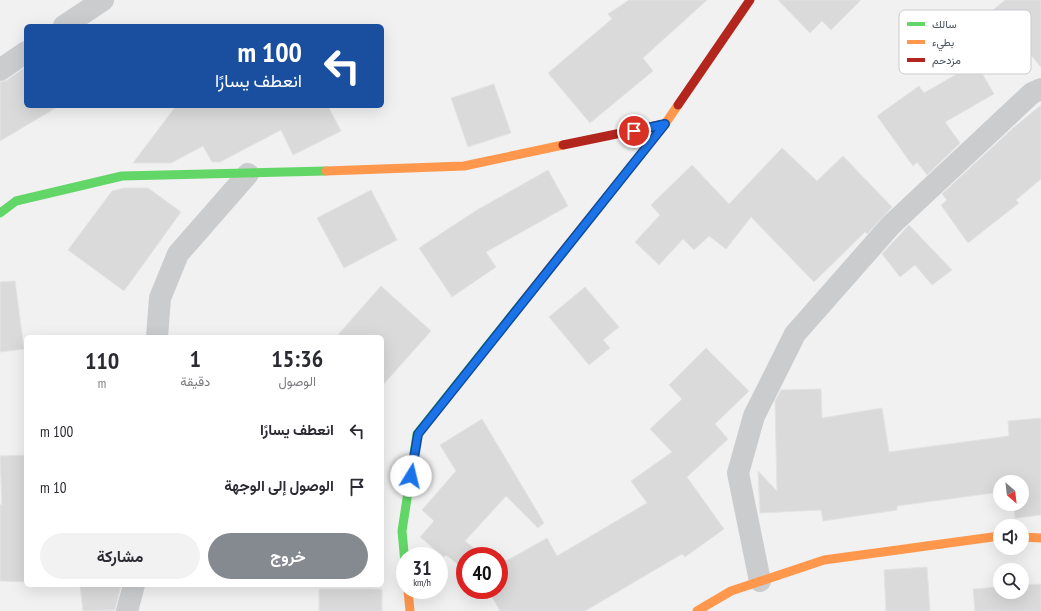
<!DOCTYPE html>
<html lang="ar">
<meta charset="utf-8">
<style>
:root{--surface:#fff;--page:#f2f2f3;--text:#2b2b33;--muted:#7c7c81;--accent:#848a90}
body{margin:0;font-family:"PT Sans Narrow",Vazirmatn,sans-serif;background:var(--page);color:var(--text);direction:rtl;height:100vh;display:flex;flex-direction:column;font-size:15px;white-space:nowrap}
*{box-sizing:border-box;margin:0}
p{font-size:13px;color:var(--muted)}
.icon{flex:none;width:22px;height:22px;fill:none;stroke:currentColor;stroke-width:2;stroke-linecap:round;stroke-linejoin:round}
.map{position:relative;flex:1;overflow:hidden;direction:ltr}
.panel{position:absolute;left:24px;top:335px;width:360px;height:252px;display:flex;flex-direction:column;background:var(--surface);border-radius:6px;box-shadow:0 4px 16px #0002;direction:rtl}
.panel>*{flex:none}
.hud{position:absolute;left:24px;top:24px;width:360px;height:84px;border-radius:6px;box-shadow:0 4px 16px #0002;direction:rtl;background:#1a4fa0;color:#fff;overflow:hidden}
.needle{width:26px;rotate:152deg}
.controls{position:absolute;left:993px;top:475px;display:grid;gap:8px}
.controls a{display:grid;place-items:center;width:36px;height:36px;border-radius:50%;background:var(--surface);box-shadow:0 4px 16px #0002;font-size:20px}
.speed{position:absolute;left:396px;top:547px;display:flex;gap:8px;font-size:20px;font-weight:700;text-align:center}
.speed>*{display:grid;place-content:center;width:52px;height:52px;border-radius:50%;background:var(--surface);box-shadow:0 4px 16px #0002;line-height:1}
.speed small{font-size:10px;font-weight:400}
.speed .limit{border:6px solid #d22;background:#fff;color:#111}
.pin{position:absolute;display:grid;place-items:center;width:34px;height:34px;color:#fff;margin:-17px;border:2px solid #fff;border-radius:50%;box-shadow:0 1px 4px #0007}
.me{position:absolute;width:44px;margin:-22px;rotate:9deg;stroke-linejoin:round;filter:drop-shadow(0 0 3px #0008)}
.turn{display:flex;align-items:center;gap:14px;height:84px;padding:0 16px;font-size:18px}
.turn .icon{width:52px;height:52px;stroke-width:2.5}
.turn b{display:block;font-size:28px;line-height:34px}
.eta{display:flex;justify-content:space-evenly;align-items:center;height:68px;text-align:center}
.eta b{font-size:24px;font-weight:700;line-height:28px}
.primary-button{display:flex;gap:8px;margin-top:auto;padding:8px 16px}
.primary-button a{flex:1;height:46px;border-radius:24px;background:var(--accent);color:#fff;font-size:16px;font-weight:700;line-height:46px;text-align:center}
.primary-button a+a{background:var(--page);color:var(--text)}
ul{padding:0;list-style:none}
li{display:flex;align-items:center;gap:12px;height:56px;padding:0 16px}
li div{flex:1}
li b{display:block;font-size:15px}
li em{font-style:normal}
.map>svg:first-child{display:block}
.building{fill:#dadadb;stroke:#e2e3e4}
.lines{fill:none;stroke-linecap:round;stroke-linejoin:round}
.street{stroke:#cbccce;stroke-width:22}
.fast{stroke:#63d668;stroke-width:9}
.slow{stroke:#ff974d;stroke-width:9}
.jam{stroke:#b3261e;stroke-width:9}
.route-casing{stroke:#114b97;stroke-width:10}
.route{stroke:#1a73e8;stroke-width:7}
.key{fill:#fff;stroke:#c8cbce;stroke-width:1}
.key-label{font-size:11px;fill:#49535c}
</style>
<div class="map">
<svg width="1041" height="611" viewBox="0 0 1041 611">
<rect width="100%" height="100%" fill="#f1f1f1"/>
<path class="building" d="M 629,0 L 707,0 L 643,58 L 653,71 L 590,123 L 548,73 L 612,19 L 608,14 Z
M 778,0 L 861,0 L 831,30 L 822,21 L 810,33 Z
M 1005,0 L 1041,0 L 1041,67 L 993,10 Z
M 976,63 L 994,94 L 945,122 L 960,143 L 927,175 L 917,162 L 913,166 L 877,116 L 919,86 L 924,93 Z
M 26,67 L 26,106 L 59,106 L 0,141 L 0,82 L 7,80 Z
M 494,84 L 511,133 L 468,147 L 451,98 Z
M 1041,105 L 1041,179 L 1016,200 L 1019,203 L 968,243 L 941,205 L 947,200 L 942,194 L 1012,129 Z
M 176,106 L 328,106 L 341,131 L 293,155 L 281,130 L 220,162 L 212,162 L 203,146 L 171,163 L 133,163 Z
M 782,148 L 817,181 L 843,156 L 892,207 L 867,234 L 865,232 L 814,282 L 751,217 L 726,249 L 709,236 L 694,250 L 683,239 L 659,265 L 635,242 L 660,215 L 651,205 L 692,165 L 729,204 Z
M 548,170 L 568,206 L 486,252 L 496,267 L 452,297 L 419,248 L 477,210 Z
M 124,188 L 148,188 L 181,212 L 124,291 L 68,250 L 112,191 Z
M 371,190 L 397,240 L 344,268 L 317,218 Z
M 909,225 L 952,270 L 932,285 L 915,265 L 900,277 L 882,254 Z
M 15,281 L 24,349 L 0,352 L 0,282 Z
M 381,286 L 431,331 L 382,386 L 382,337 L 336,337 Z
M 585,287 L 619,327 L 603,340 L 610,348 L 589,365 L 549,317 Z
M 706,348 L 749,391 L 715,424 L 728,439 L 687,477 L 724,529 L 685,557 L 682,554 L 585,611 L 500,611 L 488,590 L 499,590 L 499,565 L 547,538 L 557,556 L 647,503 L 631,481 L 672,452 L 650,429 L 682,399 L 669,385 Z
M 821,389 L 822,418 L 882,408 L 889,452 L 1009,436 L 1008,421 L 1041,418 L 1041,515 L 1015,518 L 1014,504 L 1022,504 L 1022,482 L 1000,482 L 1000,492 L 897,506 L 897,510 L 823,521 L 821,510 L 760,513 L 758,471 L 777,491 L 775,401 L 781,390 Z
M 482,419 L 544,523 L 538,528 L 506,496 L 465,541 L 475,549 L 469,556 L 465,556 L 465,561 L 460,566 L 446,555 L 444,557 L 420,537 L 434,521 L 422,510 L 456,471 L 440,445 Z
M 26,455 L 26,582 L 0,581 L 0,504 L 2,505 L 0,456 Z
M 927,567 L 930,611 L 886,611 L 884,570 Z
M 1041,584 L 1041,611 L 975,611 L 973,589 L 1000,587 L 1000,592 L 1022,592 L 1022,585 Z
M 80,585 L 121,585 L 115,610 L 83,611 Z
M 319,589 L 382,589 L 382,611 L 319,611 Z"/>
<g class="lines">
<path class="street" d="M 64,26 L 103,0
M 0,70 L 26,52
M 157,337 L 160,298 L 178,254 L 248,174
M 760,581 L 738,473 L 754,416 L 795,334 L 891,225 L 1032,93 L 1041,89
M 127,611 L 134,585"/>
<path class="fast" d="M 0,213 L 16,201 L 122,176 L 326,171
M 405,563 L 402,531 L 417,434 L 524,300"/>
<path class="slow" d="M 326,171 L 464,166 L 563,145
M 524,300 L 665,124 L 678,105
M 1022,537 L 1041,538
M 408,590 L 410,611
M 697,611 L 731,591 L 824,560 L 1000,536"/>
<path class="jam" d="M 678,105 L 750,0
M 563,145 L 665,124"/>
</g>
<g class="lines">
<defs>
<path id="route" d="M 411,476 L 418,434 L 665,124 L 634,131"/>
</defs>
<use href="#route" class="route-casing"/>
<use href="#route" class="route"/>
</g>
<rect x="899" y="10" width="132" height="64" rx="6" class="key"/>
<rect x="907" y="22" width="18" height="4" fill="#63d668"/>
<rect x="907" y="40" width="18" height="4" fill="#ff974d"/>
<rect x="907" y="58" width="18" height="4" fill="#b3261e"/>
<g class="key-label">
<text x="932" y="28">سالك</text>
<text x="932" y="46">بطيء</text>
<text x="932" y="64">مزدحم</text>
</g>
</svg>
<div class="controls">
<a><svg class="needle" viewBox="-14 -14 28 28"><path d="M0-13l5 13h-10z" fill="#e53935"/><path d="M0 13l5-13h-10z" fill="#7c7c81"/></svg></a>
<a><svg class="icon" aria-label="sound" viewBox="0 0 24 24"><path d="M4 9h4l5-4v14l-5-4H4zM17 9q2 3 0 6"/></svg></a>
<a><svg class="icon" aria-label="search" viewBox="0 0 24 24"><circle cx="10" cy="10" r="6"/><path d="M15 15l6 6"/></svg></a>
</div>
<div class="speed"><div>31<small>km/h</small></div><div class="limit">40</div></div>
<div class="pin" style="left:634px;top:131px;background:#d93025"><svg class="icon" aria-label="arrive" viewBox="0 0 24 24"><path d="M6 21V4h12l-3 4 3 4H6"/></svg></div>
<svg class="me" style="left:411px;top:476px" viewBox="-20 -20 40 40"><circle r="19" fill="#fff"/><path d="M0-13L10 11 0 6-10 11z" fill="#1a73e8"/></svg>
<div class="hud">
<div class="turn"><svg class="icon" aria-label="left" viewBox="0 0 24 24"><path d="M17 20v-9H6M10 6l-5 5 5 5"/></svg><div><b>100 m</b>انعطف يسارًا</div></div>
</div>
<section class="panel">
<div class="eta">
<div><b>15:36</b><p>الوصول</p></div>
<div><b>1</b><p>دقيقة</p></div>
<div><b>110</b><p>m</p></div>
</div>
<ul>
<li><svg class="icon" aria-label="left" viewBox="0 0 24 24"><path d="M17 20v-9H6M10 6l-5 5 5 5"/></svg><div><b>انعطف يسارًا</b></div><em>100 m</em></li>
<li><svg class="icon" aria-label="arrive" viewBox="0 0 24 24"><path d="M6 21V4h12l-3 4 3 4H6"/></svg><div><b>الوصول إلى الوجهة</b></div><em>10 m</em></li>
</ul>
<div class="primary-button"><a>خروج</a><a>مشاركة</a></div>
</section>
</div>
